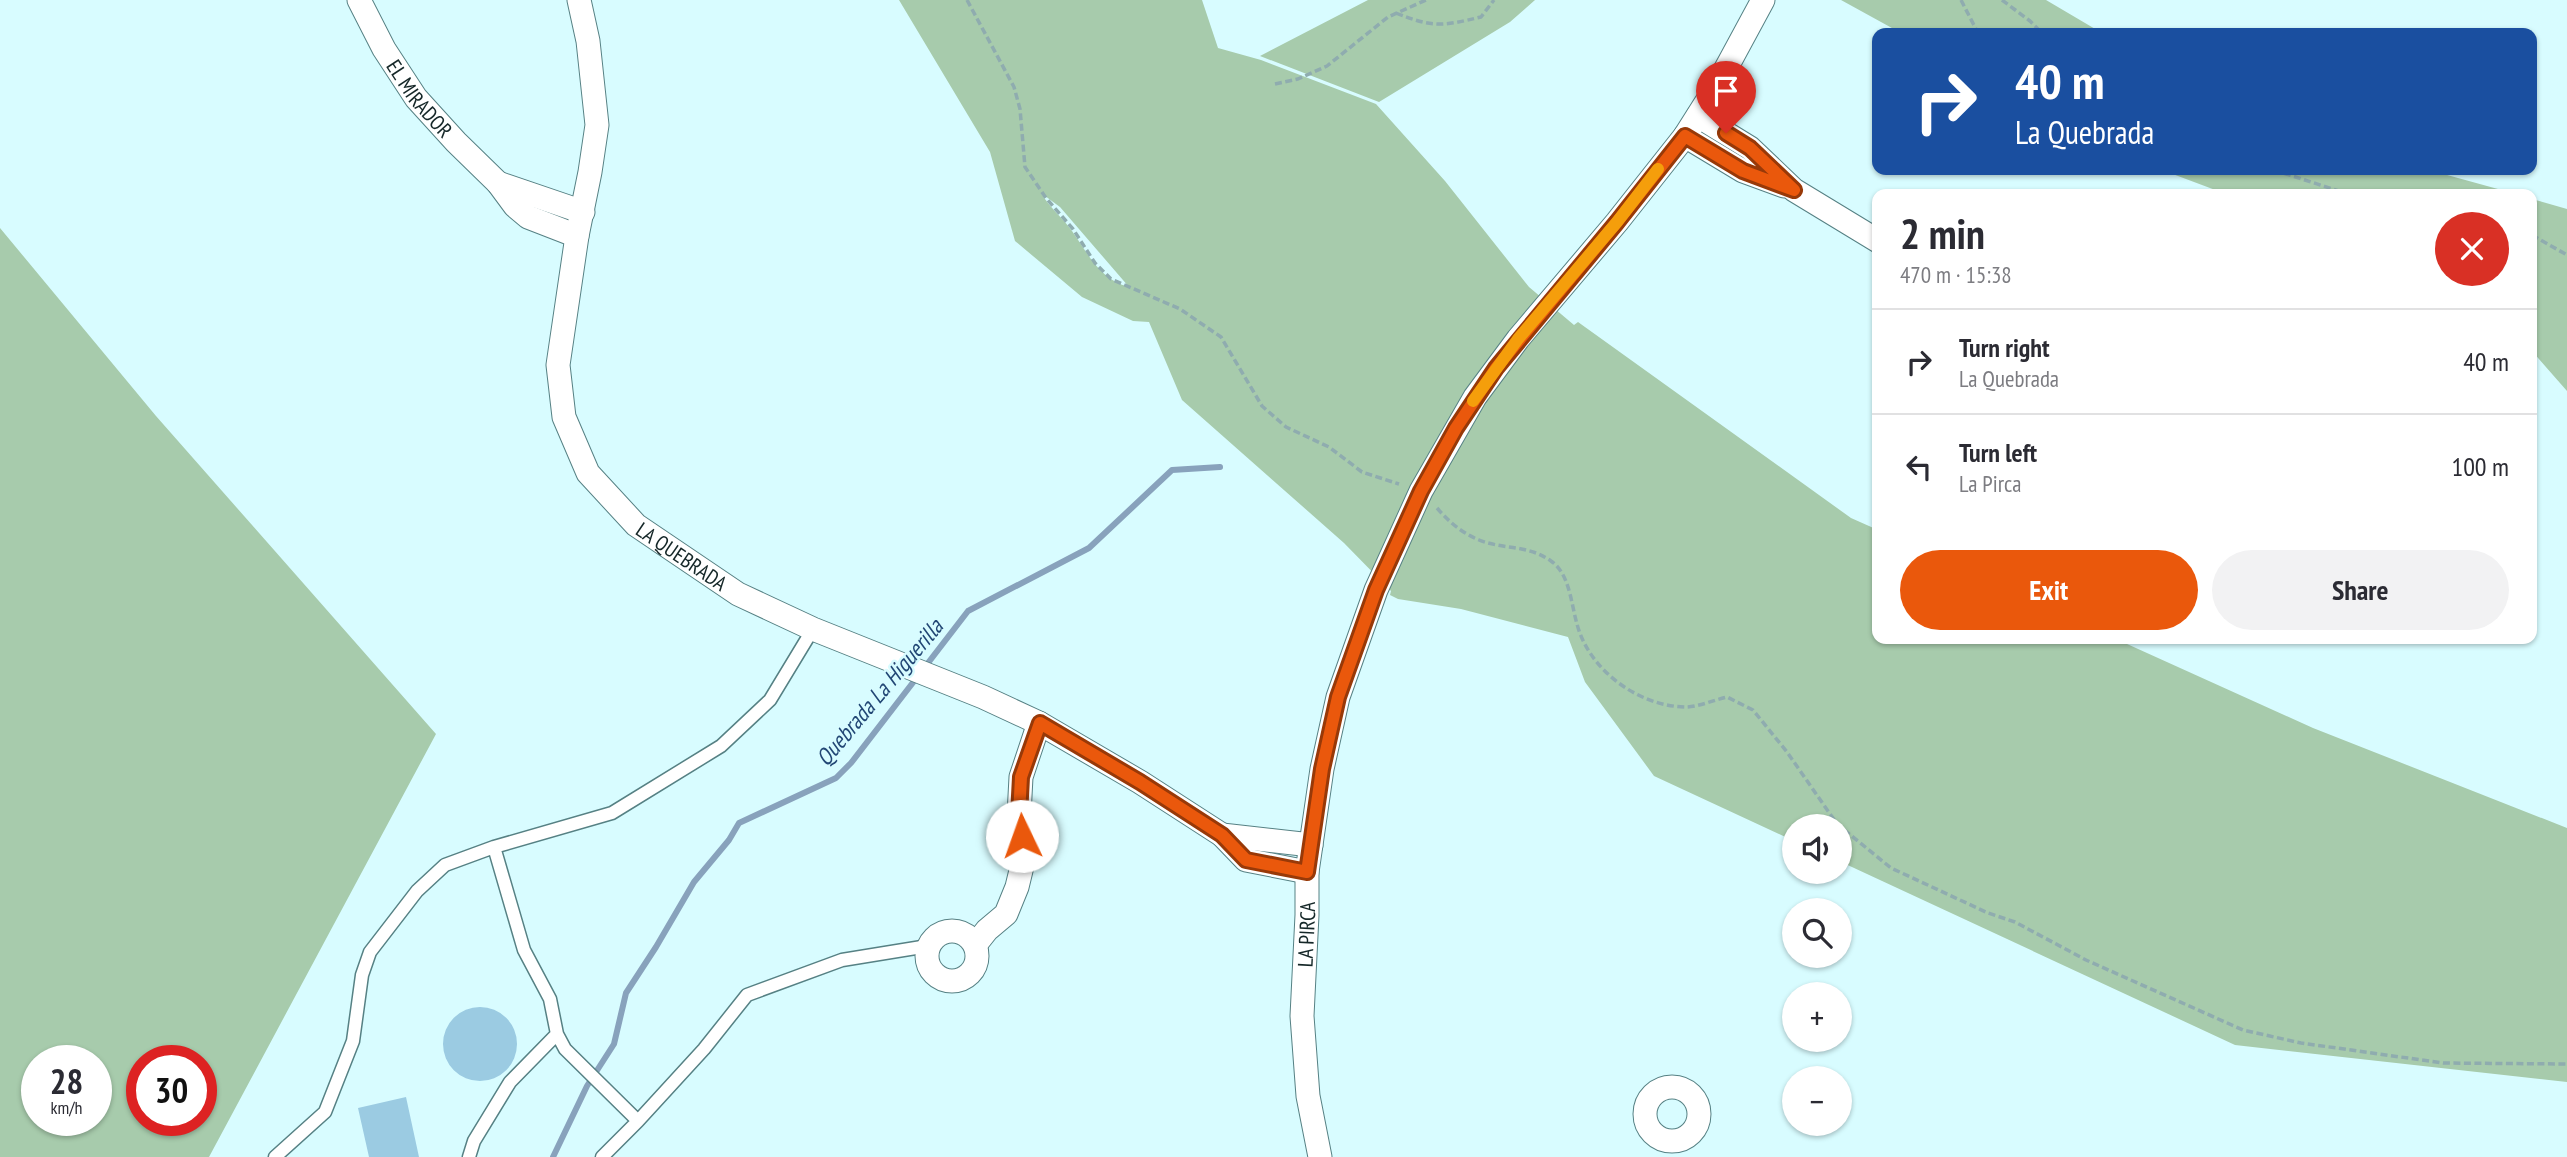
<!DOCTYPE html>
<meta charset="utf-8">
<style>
:root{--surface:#fff;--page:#f2f2f3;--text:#2b2b33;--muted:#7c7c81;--line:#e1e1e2;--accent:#ea580c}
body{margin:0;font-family:"PT Sans Narrow",sans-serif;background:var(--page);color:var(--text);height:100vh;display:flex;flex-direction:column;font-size:26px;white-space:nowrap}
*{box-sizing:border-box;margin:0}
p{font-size:23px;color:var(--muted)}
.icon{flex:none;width:38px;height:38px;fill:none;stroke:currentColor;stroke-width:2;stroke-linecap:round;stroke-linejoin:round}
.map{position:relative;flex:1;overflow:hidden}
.panel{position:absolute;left:1872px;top:189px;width:665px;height:455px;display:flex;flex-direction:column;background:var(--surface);border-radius:14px;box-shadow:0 2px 5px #0004}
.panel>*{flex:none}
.top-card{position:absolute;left:1872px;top:28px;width:665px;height:147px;border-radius:14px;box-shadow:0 2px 5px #0004;background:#1a4fa0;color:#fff;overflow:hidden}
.controls{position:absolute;left:1782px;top:814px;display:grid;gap:14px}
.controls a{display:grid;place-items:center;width:70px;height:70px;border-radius:50%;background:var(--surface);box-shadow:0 2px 5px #0004;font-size:35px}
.speed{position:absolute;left:21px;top:1045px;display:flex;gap:14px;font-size:35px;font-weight:700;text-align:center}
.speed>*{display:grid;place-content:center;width:91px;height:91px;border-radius:50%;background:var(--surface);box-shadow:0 2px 5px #0004;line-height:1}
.speed small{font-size:18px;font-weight:400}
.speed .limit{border:10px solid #d22;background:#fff;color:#111}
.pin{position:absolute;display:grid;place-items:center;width:60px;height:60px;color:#fff;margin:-72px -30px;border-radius:50% 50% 50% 0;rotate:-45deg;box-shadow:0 0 7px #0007}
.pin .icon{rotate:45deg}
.me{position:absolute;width:77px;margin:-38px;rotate:357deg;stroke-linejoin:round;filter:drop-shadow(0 0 5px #0008)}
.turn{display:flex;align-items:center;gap:24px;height:147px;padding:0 28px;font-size:32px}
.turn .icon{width:91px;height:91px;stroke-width:2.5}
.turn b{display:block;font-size:49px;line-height:60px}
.round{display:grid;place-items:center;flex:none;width:74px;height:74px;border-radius:37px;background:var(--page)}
.headline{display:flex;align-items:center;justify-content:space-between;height:119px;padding:0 28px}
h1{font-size:42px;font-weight:800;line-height:52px}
.action{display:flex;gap:14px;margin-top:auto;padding:14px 28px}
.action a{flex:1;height:80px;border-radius:42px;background:var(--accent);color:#fff;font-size:28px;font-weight:800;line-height:80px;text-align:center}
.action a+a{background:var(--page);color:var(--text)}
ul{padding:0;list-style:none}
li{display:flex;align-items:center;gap:21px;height:105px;padding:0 28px;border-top:2px solid var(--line)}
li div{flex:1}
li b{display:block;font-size:26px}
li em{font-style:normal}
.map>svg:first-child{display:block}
.green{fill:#a7cbac;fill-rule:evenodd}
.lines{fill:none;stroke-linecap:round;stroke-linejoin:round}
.stream{stroke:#88a2bc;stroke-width:6}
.building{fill:#9bcbe2}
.lane-casing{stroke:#568184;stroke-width:15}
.street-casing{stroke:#568184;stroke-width:25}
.path{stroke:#8facaf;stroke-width:3.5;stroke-dasharray:7 3.5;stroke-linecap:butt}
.lane{stroke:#fff;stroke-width:12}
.street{stroke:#fff;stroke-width:23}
.route-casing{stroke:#983908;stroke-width:18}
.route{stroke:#ea580c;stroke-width:12}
.slow{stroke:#f59e0b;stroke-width:12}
.labels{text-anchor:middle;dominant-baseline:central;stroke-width:5;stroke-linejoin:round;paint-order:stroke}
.street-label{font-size:21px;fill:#152728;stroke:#d8fcff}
.water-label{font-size:23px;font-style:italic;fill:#224775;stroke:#d8fcff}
</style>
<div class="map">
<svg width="2567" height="1157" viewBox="0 0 2567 1157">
<rect width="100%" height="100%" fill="#d8fcff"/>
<path class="green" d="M 899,0 L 1202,0 L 1218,48 L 1261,60 L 1376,104 L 1445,181 L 1529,287 L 1574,325 L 1578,322 L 1851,518 L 1878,530 L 1878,639 L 2116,639 L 2313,728 L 2567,828 L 2567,1082 L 2235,1045 L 1839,861 L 1839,826 L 1794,826 L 1794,841 L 1654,776 L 1585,682 L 1568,637 L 1461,609 L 1398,599 L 1390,595 L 1391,591 L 1344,543 L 1182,400 L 1149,322 L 1133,321 L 1082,297 L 1015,241 L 990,152 ZM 1041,193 L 1060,207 L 1129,287 C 1099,279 1089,255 1072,231 C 1063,218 1049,207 1041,193 Z
M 1368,0 L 1535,0 L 1510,22 L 1379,102 L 1260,56 Z
M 1841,0 L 2046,0 L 2102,33 L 1901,33 Z
M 2162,170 L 2429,170 L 2516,194 L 2226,194 Z
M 2532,199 L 2567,209 L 2567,391 L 2532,351 Z
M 0,228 L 156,416 L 436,734 L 209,1157 L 0,1157 ZM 37,1060 L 96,1060 L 96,1120 L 37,1120 ZM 201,1060 L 201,1120 L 142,1120 L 142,1060 Z"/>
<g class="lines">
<path class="stream" d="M 553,1157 L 587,1086 L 614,1044 L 626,993 L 656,947 L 694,882 L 729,840 L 739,823 L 836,778 L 851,763 L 968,611 L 1089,548 L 1172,470 L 1220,467"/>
</g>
<path class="building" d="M443 1044a37 37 0 1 1 74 0a37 37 0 1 1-74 0Z
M 406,1097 L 419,1157 L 369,1157 L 358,1108 Z"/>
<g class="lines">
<defs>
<path id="lane" d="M 494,847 L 524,950 L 550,999 L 557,1034 L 565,1049 L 638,1121
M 275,1157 L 325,1112 L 353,1041 L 362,975 L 370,952 L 417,891 L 445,865 L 494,847 L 612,813 L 721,746 L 770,700 L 813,629
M 469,1157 L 474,1141 L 510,1082 L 557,1034
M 602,1157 L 638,1121 L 704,1049 L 747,995 L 842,960 L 928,946"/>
<g id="street">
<path id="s1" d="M 359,0 L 384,49 L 416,98 L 456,142 L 498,183 L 515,206 L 528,217 L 577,236"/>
<path id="s2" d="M 579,0 L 588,41 L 597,125 L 590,172 L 577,236 L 558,365 L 564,417 L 588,473 L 636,525 L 738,594 L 813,629 L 983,697 L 1039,723 L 1140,782 L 1222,835 L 1246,860 L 1307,872"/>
<path d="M 1698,116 L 1750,148 L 1794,190 L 1878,241"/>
<path d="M 1685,136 L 1743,171 L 1784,186"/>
<path d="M 498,183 L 583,212"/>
<path d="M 1222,835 L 1311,845"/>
<circle cx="952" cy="956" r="25"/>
<path d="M 975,945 L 987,930 L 1006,914 L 1017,887 L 1024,858 L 1019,815 L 1021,777 L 1039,723"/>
<circle cx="1672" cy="1114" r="27"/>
<path id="s3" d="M 1320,1157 L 1308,1096 L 1302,1016 L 1307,915 L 1307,872 L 1322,769 L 1338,697 L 1376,590 L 1421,491 L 1475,397 L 1518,339 L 1617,222 L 1685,136 L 1716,87 L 1763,0"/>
</g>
</defs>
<use href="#lane" class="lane-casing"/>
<use href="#street" class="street-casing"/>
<path class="path" d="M 967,0 L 1014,87 L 1020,109 L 1025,167 L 1046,198 L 1073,229 L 1095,263 L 1111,279 L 1180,309 L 1221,337 L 1262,406 L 1286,427 L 1329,447 L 1362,472 L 1399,484
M 1961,0 L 1978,33
M 2002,0 L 2030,21 L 2042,33
M 1396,13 C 1433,28 1443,26 1481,17 L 1494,0
M 1275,84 L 1298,79 L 1327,66 L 1388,17 L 1426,0
M 2274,170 L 2348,194
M 2532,235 L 2567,255
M 1437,508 C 1449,522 1462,533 1479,540 C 1504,550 1527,544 1551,561 C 1570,574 1571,604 1577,624 C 1589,670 1638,706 1685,707 C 1698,707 1714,700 1727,697 L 1753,710 L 1787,752 L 1837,824 L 1891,868 L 1988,913 L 2015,922 L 2086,960 L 2243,1030 L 2301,1043 L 2443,1063 L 2567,1064"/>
<use href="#lane" class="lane"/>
<use href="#street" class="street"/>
</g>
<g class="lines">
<defs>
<path id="route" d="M 1022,836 L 1019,815 L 1021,777 L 1040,723 L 1140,782 L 1222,835 L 1246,860 L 1307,872 L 1322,769 L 1338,697 L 1376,590 L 1421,491 L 1456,428 L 1496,368 L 1617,222 L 1685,136 L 1743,171 L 1794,190 L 1750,148 L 1726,133"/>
</defs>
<use href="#route" class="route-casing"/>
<use href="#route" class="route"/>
<path class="slow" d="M 1473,401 L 1518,339 L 1617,222 L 1658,169"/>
</g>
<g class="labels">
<g class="street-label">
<text stroke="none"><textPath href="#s1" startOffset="116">EL MIRADOR</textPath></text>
<text stroke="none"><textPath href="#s2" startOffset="609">LA QUEBRADA</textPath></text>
<text stroke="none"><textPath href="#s3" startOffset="224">LA PIRCA</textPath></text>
</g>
<g class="water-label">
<text transform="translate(879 692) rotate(-50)">Quebrada La Higuerilla</text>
</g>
</g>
</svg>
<div class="controls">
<a><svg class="icon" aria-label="sound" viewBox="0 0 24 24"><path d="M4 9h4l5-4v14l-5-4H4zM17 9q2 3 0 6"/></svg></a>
<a><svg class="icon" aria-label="search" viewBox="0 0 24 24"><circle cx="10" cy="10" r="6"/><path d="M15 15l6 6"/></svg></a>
<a>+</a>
<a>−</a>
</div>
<div class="speed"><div>28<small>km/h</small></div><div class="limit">30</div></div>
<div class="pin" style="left:1726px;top:133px;background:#d93025"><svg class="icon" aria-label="arrive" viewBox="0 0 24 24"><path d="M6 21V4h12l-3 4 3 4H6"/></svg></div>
<svg class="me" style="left:1022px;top:836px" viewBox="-20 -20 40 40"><circle r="19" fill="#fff"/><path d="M0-13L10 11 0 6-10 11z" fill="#ea580c"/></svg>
<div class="top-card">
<div class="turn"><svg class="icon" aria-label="right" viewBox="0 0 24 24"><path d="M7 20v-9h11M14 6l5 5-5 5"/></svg><div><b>40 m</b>La Quebrada</div></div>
</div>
<section class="panel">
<div class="headline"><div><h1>2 min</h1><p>470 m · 15:38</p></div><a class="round" style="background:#d93025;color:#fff"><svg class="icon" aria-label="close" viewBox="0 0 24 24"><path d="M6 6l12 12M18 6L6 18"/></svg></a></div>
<ul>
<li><svg class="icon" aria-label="right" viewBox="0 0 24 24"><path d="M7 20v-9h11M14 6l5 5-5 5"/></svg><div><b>Turn right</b><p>La Quebrada</p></div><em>40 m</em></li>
<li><svg class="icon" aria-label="left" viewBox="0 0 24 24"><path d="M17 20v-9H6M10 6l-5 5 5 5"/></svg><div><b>Turn left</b><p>La Pirca</p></div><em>100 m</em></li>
</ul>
<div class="action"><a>Exit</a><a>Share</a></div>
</section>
</div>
